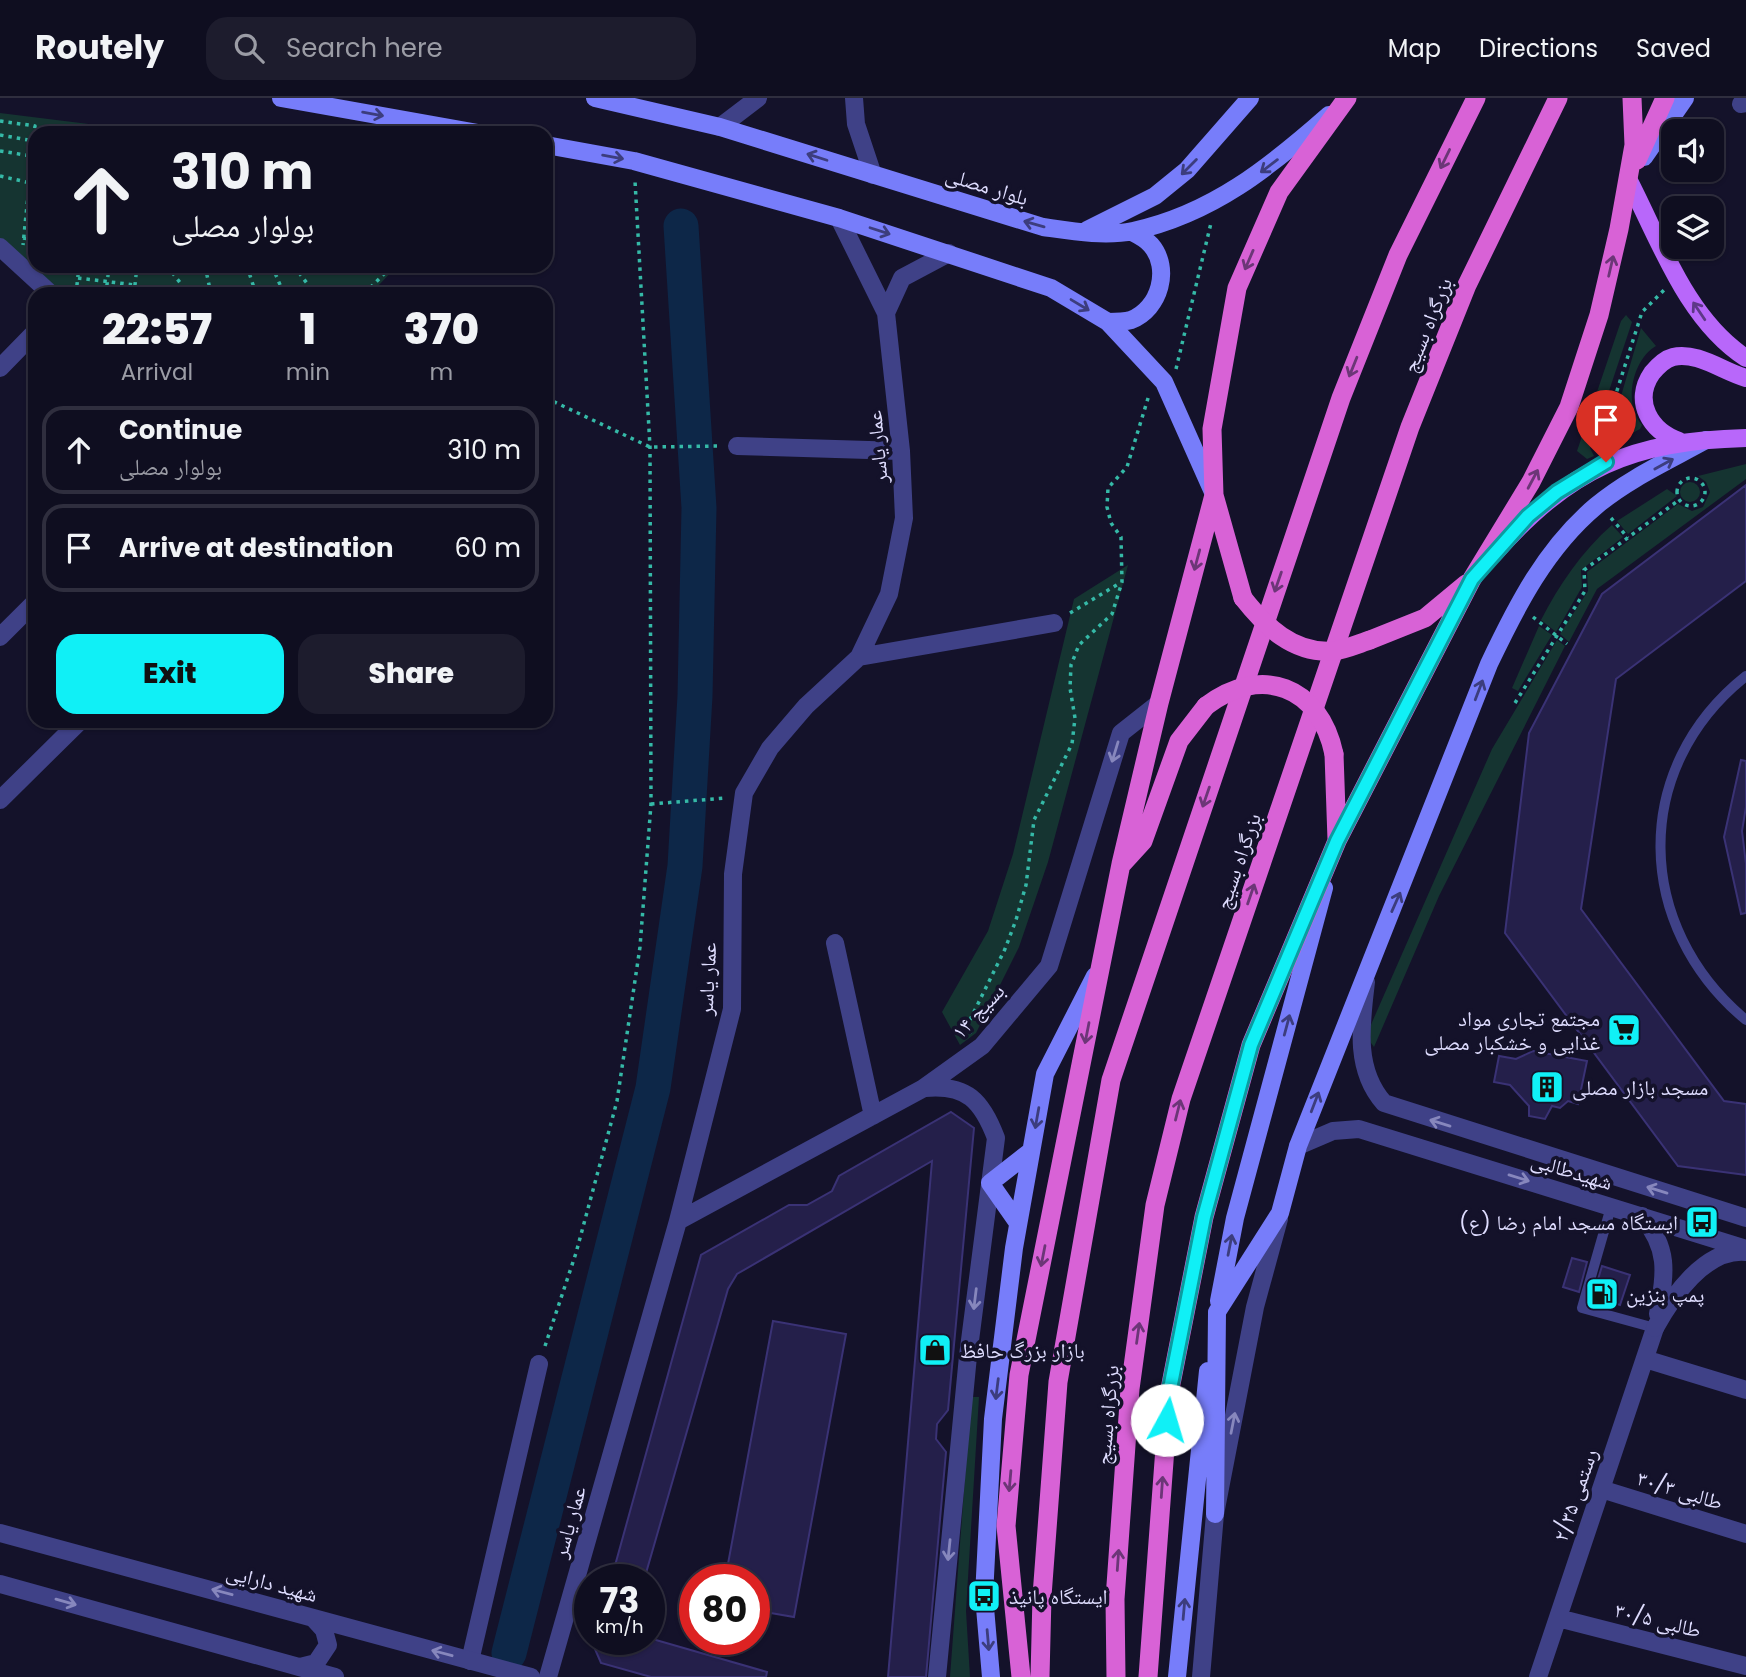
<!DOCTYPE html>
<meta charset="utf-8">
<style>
:root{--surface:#0f0e20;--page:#1d1c2d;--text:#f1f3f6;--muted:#9b9ca5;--line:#2f2e3e;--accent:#10f0f6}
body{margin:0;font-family:Poppins,"Noto Naskh Arabic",sans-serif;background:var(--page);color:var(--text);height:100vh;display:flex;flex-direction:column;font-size:26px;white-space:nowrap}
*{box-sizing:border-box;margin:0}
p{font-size:23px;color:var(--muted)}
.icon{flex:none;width:38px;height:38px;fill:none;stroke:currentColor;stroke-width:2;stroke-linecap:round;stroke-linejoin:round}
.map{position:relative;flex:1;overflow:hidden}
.sheet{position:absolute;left:28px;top:189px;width:525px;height:441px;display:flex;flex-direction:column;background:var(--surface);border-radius:21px;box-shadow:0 2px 5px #0004,0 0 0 2px var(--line)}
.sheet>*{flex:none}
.banner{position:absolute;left:28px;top:28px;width:525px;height:147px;border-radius:21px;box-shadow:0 2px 5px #0004,0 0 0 2px var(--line);background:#0f0e20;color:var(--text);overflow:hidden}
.controls{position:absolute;left:1661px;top:21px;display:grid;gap:14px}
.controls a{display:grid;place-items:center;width:63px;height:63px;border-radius:14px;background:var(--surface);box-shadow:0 2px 5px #0004,0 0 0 2px var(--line);font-size:35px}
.speed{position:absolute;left:574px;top:1466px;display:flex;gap:14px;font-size:35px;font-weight:700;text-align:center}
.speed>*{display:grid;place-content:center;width:91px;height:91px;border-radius:50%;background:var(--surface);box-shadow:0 2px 5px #0004,0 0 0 2px var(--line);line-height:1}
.speed small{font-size:18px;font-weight:400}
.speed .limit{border:10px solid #d22;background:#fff;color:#111}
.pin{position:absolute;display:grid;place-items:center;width:60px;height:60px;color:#fff;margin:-72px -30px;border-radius:50% 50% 50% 0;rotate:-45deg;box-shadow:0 0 7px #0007}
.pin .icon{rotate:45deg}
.me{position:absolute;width:77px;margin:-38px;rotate:6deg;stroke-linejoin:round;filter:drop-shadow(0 0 5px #0008)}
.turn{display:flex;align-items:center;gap:24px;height:147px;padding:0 28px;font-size:32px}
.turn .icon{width:91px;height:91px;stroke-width:2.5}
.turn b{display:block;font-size:49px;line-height:60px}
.eta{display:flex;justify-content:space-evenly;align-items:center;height:119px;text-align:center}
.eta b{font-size:42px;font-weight:800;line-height:49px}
.primary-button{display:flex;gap:14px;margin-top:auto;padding:14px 28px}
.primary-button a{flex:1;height:80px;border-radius:21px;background:var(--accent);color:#111;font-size:28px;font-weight:800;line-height:80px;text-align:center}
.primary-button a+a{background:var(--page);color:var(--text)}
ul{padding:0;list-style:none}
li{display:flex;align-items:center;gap:21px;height:88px;margin:0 14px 10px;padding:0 14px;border:4px solid var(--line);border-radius:21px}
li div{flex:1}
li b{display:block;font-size:26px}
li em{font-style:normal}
header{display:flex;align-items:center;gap:42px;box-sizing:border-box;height:98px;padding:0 35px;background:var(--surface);border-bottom:2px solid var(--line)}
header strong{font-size:33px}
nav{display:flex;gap:38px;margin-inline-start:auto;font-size:24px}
.search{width:490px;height:63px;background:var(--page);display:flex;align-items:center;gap:18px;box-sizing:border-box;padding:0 24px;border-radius:21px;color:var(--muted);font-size:26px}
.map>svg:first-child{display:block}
.green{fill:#153431}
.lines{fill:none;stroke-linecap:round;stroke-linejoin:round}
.river{stroke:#0d2748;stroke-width:35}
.building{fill:#241f4a;stroke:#3a3275;stroke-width:2}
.path{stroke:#35b9a7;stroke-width:3.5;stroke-dasharray:3.5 5;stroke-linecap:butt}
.service{stroke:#3f4187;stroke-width:10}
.minor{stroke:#3f4187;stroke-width:18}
.tertiary{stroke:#3f4187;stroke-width:18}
.secondary{stroke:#777dfa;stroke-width:18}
.primary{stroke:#b867fa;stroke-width:18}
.trunk{stroke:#d862d6;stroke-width:19}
.trunk-bridge{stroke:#d862d6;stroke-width:19}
.oneway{stroke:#3c3d7d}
.oneway2{stroke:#6c3677}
.oneway3{stroke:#5e3888}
.oneway4{stroke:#8787bd}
.route-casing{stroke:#0a9ca0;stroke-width:18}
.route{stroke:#10f0f6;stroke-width:12}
.labels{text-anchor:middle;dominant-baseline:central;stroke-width:7;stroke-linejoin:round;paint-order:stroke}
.street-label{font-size:21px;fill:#dedcfe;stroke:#14122a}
.poi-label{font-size:21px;fill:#dedcfe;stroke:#14122a;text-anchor:start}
</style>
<header>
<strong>Routely</strong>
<div class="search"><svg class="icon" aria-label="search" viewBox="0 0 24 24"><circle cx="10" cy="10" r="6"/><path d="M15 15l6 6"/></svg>Search here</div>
<nav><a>Map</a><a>Directions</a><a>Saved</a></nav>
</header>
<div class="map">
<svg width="1746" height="1579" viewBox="0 0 1746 1579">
<rect width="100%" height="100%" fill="#14122a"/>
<path class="green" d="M 0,15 L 161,35 L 35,35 L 35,168 L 397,168 L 378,188 L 386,196 L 58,196 L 0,140 Z
M 1626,217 L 1632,224 L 1590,350 L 1594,358 L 1587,361 L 1577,353 L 1621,223 Z
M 1641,230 L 1656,248 C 1632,262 1623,306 1642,327 L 1640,331 L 1606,349 Z
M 1746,366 L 1746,381 L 1597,491 L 1569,544 L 1560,536 L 1588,493 L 1587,474 L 1678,406 L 1692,413 L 1703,409 L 1710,394 L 1706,384 L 1698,378 Z
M1680 394a10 10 0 1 1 20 0a10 10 0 1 1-20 0Z
M 1667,391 L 1677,398 L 1628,436 L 1617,423 Z
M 1612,427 L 1623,439 L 1581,472 L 1582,489 L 1556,534 L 1541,522 C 1559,487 1582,453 1612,427 Z
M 1128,467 L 1048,764 L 1019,849 L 976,935 L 960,947 L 942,914 L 988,833 L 1013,756 L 1074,501 Z
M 1539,528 L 1552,537 L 1518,593 L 1512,590 Z
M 1557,542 L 1565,548 L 1439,798 L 1374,949 L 1366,938 L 1492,651 Z
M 971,1299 L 979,1299 L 966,1513 L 970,1579 L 950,1579 Z"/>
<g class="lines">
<path class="river" d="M 509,1555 L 653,990 L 685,768 L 695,598 L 699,410 L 681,128"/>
</g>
<path class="building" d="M 1746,387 L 1746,483 L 1616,581 L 1581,811 L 1724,1003 L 1746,1006 L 1746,1077 L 1678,1068 L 1505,835 L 1529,635 L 1602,496 Z
M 1741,662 L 1746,663 L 1746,709 L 1742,733 L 1746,766 L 1746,815 L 1741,816 L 1724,739 Z
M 1533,953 L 1587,963 L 1578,1006 L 1568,1003 L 1560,1010 L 1552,1008 L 1545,1021 L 1529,1018 L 1529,1008 L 1510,987 L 1494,984 L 1499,958 L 1516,961 Z
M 951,1014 L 974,1030 L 948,1312 L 937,1326 L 936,1341 L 946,1354 L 926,1579 L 888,1579 L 932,1063 L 737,1176 L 728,1191 L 644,1482 L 611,1482 L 701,1157 L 789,1107 L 807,1107 L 832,1093 L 839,1078 Z
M 1572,1160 L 1587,1164 L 1579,1194 L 1563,1189 Z
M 1602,1168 L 1630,1177 L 1620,1207 L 1593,1198 Z
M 773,1223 L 846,1236 L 794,1519 L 754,1512 L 754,1482 L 725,1482 Z
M 591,1542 L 656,1542 L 767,1574 L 766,1579 L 651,1579 L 601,1565 Z"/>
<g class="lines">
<path class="path" d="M 0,23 L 35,28 L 23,147
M 65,35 L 65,29
M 93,35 L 94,29
M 0,37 L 34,43
M 0,53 L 32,58
M 0,78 L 35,86
M 23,140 L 35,142
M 167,168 L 189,196
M 205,168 L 211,196
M 247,168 L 256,196
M 272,168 L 284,196
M 294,168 L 315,196
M 78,180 L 135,187
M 76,196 L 79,168
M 106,196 L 109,168
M 134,196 L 137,168
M 377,196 L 371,189 L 392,168
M 1176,271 L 1211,125
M 546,300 L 650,349 L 718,348
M 1601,350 L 1600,346 L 1642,214 L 1664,192
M1677 394a14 14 0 1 1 28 0a14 14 0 1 1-28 0Z
M 1611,420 L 1628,440
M 1070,515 L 1120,485
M 1533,519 L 1567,546
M 1515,605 L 1585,493 L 1584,472 L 1679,402
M 651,706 L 726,700
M 972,935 L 966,930 L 1005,851 L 1016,822 L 1026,787 L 1034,722 L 1072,646 L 1075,620 L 1070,590 L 1071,567 L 1079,547 L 1112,516 L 1122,484 L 1121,439 L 1111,425 L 1107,409 L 1108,390 L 1127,369 L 1149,297
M 545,1248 L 576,1155 L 617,1003 L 640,849 L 651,706 L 650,349 L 635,83"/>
<path class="service" d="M 1746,578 C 1630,670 1634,829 1746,922
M 1611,1109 L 1582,1210 L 1655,1230"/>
<path class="minor" d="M 854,0 L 856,26 L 873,77
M 1741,6 L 1746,5
M 720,29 L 758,0
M 0,149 L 51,196
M 886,215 L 902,180 L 949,155
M 0,270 L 35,234
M 737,348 L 901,353
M 0,539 L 35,504
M 859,559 L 1054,525
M 0,702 L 80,623
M 835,845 L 873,1018
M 925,990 C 967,986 982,1003 996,1040 L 968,1258 L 937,1579
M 678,1123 L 922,991 L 982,948 L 1049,868 L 1121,635 L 1159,605
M 1645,1261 L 1746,1292
M 1601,1391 L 1746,1436
M 1558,1520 L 1746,1568
M 470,1563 L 539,1266
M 548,1579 L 678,1123 L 732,911 L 733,776 L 744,695 L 770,650 L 806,608 L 859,559 L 889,496 L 904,420 L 901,353 L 886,215 L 839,120
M 1538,1579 L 1655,1230"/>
<path class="tertiary" d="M 1366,884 C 1361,926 1354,971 1384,1005 L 1746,1120
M 1298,1048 L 1333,1033 L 1359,1031 L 1746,1151
M 1642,1118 C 1670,1152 1665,1175 1658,1216
M 1655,1230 C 1672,1199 1705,1150 1746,1154
M 0,1435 L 531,1579
M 0,1486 L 335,1579
M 300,1569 L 316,1565 L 328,1547 L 324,1532 L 313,1520
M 1201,1579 L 1215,1416 L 1255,1209 L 1279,1121"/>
<path class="secondary" d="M 281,0 L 478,35
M 595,0 L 720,29 L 1043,129 C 1071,133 1105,139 1133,133 C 1212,116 1270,69 1329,17
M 546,47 L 634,63 L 839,120 L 1051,190 L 1108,224 L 1164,284 L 1213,394
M 1644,59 L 1685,0
M 1087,132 L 1155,98 L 1187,72 L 1250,0
M 1108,224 C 1115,224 1124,224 1131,222 C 1160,211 1171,170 1151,147 C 1146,141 1138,137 1132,134
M 1018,1125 L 990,1085 L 1031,1053
M 1219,1203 L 1235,1120 L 1324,790
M 1215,1416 L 1217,1214 L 1280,1115 L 1298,1048 L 1489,566 C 1517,507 1546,450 1596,408 C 1628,381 1670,362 1706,342
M 991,1579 L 984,1498 L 993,1321 L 1014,1150 L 1045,976 L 1095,878
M 1177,1579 L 1208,1273"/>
<path class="primary" d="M 1629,83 C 1660,143 1687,222 1746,260
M 1679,343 C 1651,333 1632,304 1652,275 C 1657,269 1665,261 1673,259 C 1697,253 1724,274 1746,280
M 1493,457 C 1570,370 1630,343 1746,340"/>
<path class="trunk" d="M 1637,62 L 1665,0
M 1243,500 L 1214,397 L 1212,331 L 1237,190 L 1279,94 L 1347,0
M 1370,542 L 1425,520 L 1466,486
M 1334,656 L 1337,742
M 1122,766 L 1143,743 L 1179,643 L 1206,608
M 1021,1579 L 1006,1428 L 1019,1277 L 1121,766 L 1159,605 L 1214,397
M 1040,1579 L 1042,1498 L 1058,1284 L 1111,982 L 1341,300 L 1398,157 L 1476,0
M 1116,1579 L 1115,1501 L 1130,1291 L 1155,1107 L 1181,1001 L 1410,329 L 1467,187 L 1558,0
M 1148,1579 L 1169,1296 L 1204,1119 L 1251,947 L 1337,743 L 1472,481 L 1531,384 L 1569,309 L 1599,217 L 1619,131 L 1634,47 L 1632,0"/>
<path class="trunk-bridge" d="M 1243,500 C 1265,528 1293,556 1333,553 C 1344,552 1358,546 1370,542
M 1206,608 C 1261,566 1320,588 1334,656"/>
</g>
<defs><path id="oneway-shaft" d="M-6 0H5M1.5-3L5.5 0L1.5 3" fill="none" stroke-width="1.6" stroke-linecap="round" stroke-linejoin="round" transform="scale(1.75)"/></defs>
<g class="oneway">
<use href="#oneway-shaft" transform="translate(373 16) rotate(10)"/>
<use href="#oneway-shaft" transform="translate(613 59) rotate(10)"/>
<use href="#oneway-shaft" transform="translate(817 59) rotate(-162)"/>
<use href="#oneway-shaft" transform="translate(1269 68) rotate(143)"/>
<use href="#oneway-shaft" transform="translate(1189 69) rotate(135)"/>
<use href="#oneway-shaft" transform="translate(1034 126) rotate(-164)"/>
<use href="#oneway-shaft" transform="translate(880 133) rotate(18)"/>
<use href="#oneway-shaft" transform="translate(1080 207) rotate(31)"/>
<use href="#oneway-shaft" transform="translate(1664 366) rotate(-29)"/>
<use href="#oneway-shaft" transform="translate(1479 592) rotate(-69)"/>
<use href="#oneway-shaft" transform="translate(1396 804) rotate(-66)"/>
<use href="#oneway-shaft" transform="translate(1287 927) rotate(-75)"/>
<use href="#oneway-shaft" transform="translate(1315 1004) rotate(-69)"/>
<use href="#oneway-shaft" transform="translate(1037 1020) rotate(100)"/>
<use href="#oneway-shaft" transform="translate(1230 1147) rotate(-79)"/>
<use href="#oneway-shaft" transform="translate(997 1291) rotate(97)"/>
<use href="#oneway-shaft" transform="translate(1184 1511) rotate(-85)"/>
<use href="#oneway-shaft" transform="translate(988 1542) rotate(85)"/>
</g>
<g class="oneway2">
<use href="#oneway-shaft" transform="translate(1445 61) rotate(116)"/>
<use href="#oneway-shaft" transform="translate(1249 162) rotate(113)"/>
<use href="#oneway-shaft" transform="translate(1611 168) rotate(-77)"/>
<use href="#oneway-shaft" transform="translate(1353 269) rotate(112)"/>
<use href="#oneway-shaft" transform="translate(1533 381) rotate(-62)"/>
<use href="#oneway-shaft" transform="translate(1197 462) rotate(105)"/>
<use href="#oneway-shaft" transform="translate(1278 484) rotate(109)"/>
<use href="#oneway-shaft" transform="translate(1206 699) rotate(109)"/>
<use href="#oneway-shaft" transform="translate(1251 796) rotate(-71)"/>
<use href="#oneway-shaft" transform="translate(1087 935) rotate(101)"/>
<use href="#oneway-shaft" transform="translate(1178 1012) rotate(-76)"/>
<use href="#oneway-shaft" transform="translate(1043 1158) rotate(101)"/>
<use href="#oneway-shaft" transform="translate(1138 1235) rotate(-82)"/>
<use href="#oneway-shaft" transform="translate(1010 1383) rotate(95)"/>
<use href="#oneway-shaft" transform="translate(1162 1389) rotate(-86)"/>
<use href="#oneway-shaft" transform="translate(1118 1462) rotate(-86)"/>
</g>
<use class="oneway3" href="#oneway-shaft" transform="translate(1699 213) rotate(-124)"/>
<g class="oneway4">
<use href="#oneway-shaft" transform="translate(1115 654) rotate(107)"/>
<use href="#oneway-shaft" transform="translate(1440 1025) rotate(-163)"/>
<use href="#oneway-shaft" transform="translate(1519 1080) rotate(17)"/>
<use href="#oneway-shaft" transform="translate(1657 1092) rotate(-163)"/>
<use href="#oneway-shaft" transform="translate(975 1201) rotate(97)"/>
<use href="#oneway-shaft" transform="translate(1233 1325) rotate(-79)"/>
<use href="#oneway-shaft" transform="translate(949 1452) rotate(96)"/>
<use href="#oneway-shaft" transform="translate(222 1494) rotate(-165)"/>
<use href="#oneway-shaft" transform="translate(66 1504) rotate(16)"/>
<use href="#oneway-shaft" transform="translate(442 1555) rotate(-165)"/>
</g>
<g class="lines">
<defs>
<path id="route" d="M 1167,1322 L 1169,1296 L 1204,1119 L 1251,947 L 1337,743 L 1472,481 L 1528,418 L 1557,394 L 1606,364"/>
</defs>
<use href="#route" class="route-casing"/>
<use href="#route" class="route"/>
</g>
<defs>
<symbol id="supermarket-square" viewBox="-11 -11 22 22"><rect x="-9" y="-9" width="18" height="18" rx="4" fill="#10f0f6" stroke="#14122a"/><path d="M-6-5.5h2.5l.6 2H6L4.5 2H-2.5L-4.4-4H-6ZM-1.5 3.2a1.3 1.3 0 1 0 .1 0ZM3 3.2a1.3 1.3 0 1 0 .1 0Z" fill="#111"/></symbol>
<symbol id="building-square" viewBox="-11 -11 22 22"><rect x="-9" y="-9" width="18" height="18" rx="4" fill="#10f0f6" stroke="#14122a"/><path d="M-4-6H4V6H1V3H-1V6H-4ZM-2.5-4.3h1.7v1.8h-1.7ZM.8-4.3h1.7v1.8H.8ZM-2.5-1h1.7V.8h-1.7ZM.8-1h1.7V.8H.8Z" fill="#111"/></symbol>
<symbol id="bus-square" viewBox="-11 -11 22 22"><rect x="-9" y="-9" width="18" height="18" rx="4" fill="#10f0f6" stroke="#14122a"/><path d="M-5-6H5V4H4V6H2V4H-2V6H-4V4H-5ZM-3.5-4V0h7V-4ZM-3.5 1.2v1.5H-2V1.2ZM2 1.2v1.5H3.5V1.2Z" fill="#111"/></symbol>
<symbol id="fuel-square" viewBox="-11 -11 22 22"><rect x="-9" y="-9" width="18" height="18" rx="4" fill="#10f0f6" stroke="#14122a"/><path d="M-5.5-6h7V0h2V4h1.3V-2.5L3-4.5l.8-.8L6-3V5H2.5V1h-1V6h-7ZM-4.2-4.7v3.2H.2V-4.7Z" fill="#111"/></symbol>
<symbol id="shop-square" viewBox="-11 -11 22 22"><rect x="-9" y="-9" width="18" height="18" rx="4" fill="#10f0f6" stroke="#14122a"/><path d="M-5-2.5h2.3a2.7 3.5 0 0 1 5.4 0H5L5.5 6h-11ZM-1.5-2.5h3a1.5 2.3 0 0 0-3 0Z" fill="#111"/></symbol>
</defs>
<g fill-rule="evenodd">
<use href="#supermarket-square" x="1605" y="913" width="38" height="38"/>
<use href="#building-square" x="1528" y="970" width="38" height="38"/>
<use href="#bus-square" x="1683" y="1105" width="38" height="38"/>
<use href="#fuel-square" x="1583" y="1177" width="38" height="38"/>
<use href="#shop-square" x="916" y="1233" width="38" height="38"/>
<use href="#bus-square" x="965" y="1479" width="38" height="38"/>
</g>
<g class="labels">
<g class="street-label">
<text transform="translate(987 88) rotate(17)">بلوار مصلی</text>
<text transform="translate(1427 227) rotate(-68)">بزرگراه بسیج</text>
<text transform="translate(877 349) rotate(-95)">عمار یاسر</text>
<text transform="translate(1238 763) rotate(-71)">بزرگراه بسیج</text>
<text transform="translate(707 881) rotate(-87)">عمار یاسر</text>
<text transform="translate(978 913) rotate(-47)">بسیج ۱۴</text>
<text transform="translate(1572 1073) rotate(17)">شهیدطالبی</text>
<text transform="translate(1107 1317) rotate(-85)">بزرگراه بسیج</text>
<text transform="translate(1680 1392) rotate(17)">طالبی ۳۰/۳</text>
<text transform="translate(1575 1397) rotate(-71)">رستمی ۲/۳۵</text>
<text transform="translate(569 1424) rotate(-74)">عمار یاسر</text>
<text transform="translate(272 1485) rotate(15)">شهید دارایی</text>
<text transform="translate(1658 1522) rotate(14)">طالبی ۳۰/۵</text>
</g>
<g class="poi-label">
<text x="1600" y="920" text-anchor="end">مجتمع تجاری مواد<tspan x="1600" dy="24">غذایی و خشکبار مصلی</tspan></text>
<text x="1572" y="989">مسجد بازار مصلی</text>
<text x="1678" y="1124" text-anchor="end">ایستگاه مسجد امام رضا (ع)</text>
<text x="1626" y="1196">پمپ بنزین</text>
<text x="960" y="1252">بازار بزرگ حافظ</text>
<text x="1009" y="1498">ایستگاه پانیذ</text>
</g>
</g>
</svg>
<div class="controls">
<a><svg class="icon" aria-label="sound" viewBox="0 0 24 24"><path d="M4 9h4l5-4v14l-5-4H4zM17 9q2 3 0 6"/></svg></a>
<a><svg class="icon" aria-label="layers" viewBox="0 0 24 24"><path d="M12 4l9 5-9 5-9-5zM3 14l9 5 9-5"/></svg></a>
</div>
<div class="speed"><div>73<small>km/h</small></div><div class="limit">80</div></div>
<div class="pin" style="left:1606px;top:364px;background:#d93025"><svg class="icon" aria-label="arrive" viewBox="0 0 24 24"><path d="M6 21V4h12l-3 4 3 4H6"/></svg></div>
<svg class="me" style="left:1167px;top:1322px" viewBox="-20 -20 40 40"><circle r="19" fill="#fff"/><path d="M0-13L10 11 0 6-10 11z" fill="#10f0f6"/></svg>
<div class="banner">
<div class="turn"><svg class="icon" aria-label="ahead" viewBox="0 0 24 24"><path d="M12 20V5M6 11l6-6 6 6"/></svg><div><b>310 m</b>بولوار مصلی</div></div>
</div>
<section class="sheet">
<div class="eta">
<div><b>22:57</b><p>Arrival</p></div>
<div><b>1</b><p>min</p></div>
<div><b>370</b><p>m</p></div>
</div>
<ul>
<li><svg class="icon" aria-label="ahead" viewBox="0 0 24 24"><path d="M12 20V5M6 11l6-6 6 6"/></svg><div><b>Continue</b><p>بولوار مصلی</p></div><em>310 m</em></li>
<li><svg class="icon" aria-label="arrive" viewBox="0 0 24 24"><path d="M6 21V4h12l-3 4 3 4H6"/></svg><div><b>Arrive at destination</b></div><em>60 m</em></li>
</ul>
<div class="primary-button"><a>Exit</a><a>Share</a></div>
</section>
</div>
